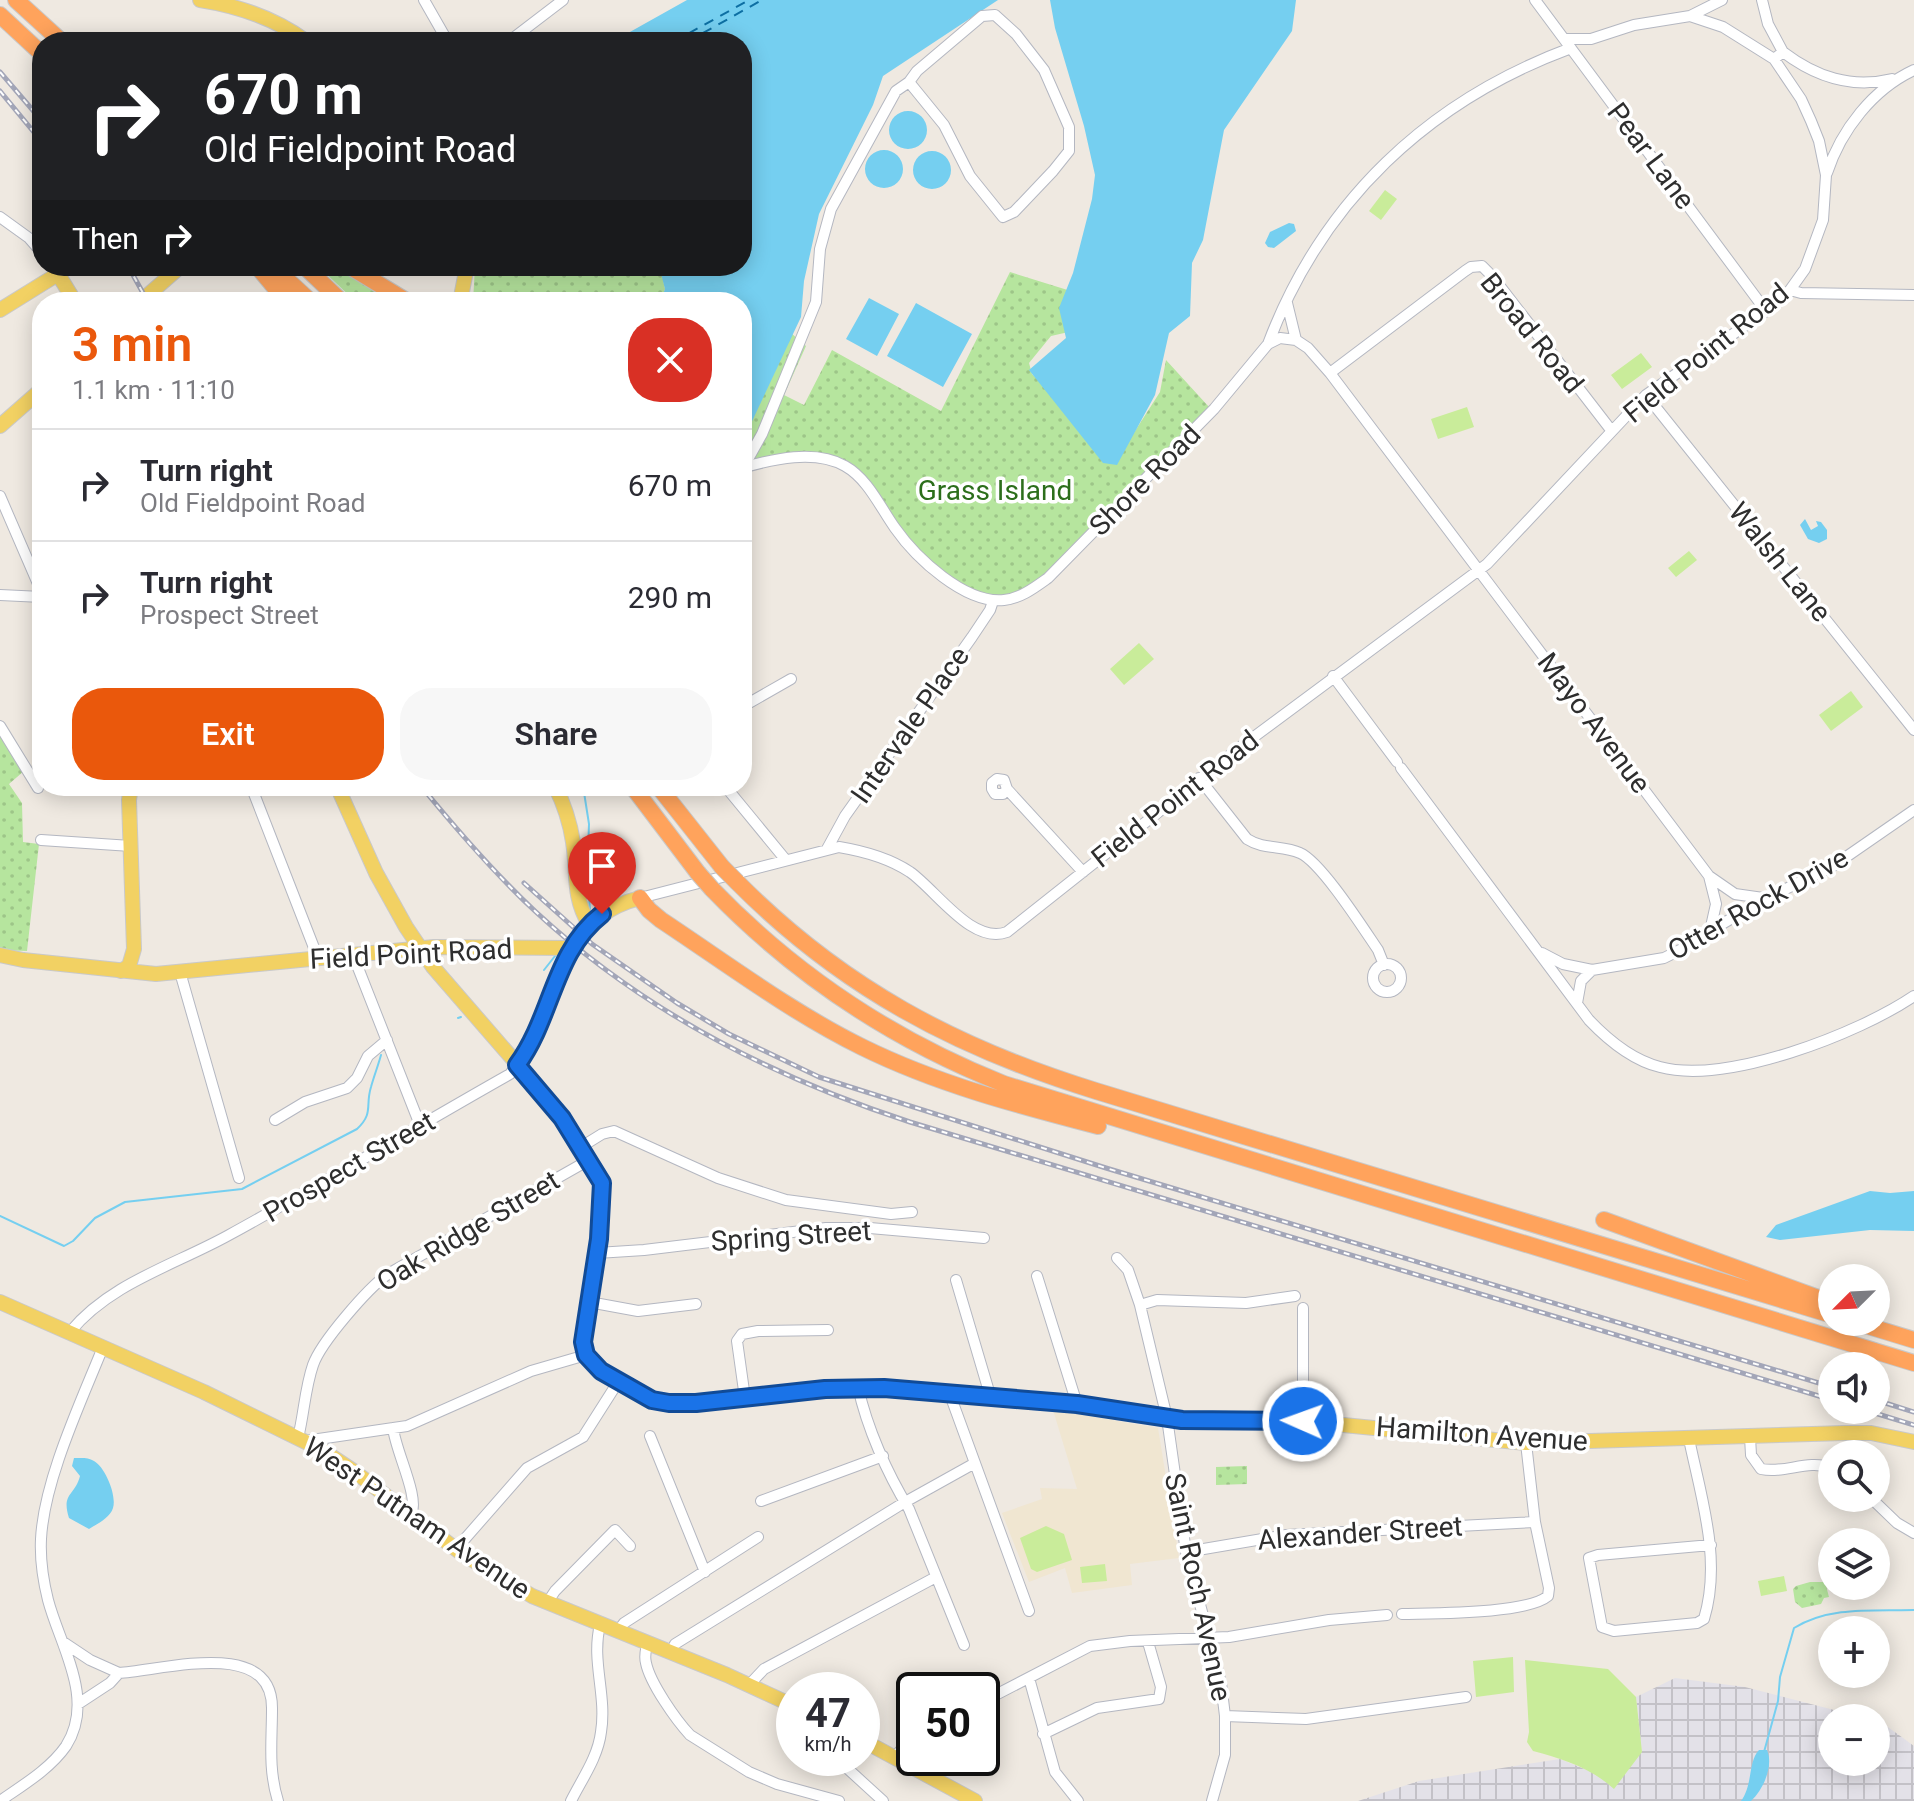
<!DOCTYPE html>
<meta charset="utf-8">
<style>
:root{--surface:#fff;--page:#f7f7f7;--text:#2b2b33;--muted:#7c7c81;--line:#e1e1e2;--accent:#ea580c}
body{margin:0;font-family:Roboto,sans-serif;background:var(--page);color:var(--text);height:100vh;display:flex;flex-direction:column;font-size:30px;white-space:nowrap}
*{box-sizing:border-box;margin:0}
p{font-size:26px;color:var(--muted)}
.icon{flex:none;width:44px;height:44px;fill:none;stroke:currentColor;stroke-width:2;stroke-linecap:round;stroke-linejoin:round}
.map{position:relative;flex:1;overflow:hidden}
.drawer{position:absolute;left:32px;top:292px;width:720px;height:504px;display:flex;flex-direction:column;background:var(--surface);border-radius:32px;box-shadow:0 4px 20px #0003}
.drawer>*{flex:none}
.banner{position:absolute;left:32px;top:32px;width:720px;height:244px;border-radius:32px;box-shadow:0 4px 20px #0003;background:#202124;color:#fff;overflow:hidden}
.needle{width:52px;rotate:246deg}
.tools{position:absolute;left:1818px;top:1264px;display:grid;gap:16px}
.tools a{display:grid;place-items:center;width:72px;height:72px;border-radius:50%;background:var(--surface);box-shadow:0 4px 20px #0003;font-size:40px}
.speed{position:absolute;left:776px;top:1672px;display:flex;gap:16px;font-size:40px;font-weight:700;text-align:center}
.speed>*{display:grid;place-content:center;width:104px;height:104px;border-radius:50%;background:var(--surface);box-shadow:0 4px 20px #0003;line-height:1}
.speed small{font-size:20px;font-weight:400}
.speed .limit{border:4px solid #111;border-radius:12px;background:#fff;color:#111}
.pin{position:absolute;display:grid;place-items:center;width:68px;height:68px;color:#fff;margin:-82px -34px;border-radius:50% 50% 50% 0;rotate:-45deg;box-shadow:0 0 8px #0007}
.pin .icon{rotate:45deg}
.me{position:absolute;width:88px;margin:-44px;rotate:272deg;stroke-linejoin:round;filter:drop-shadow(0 0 6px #0008)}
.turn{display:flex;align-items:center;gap:28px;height:168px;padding:0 40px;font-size:36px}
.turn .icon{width:104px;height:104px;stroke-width:2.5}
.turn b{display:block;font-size:56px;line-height:68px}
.then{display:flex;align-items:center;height:76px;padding:0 40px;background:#0003;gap:16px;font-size:30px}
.round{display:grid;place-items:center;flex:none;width:84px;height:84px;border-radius:32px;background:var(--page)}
.summary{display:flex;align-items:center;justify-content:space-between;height:136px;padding:0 40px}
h1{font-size:48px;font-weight:600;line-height:60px;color:var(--accent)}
.primary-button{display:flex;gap:16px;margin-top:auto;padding:16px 40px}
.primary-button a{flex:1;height:92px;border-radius:32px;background:var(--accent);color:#fff;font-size:32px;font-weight:600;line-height:92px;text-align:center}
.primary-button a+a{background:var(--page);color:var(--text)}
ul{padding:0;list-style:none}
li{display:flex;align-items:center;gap:24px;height:112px;padding:0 40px;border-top:2px solid var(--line)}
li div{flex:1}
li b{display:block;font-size:30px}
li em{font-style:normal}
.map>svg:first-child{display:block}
.industrial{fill:url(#industrial-grid)}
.education{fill:#f0e6d1}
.grass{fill:url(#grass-dots)}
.pitch{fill:#c9ec9a}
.water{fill:#75cff0}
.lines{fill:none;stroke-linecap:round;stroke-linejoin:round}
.stream{stroke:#75cff0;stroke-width:2}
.ferry{stroke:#0d6fa3;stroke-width:2;stroke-dasharray:10 8;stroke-linecap:butt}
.minor-casing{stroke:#b4b7c1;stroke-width:12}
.major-casing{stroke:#c9c9c9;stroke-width:16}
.highway-casing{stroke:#c9c9c9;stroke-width:18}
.minor{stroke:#fff;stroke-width:10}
.major{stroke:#f2d163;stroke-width:14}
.highway{stroke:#ffa35c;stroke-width:16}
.rail-casing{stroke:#a3a6b8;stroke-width:5}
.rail{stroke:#fff;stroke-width:2;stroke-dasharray:6;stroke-linecap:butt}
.highway-bridge-casing{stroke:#c9c9c9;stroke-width:18;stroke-linecap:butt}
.highway-bridge{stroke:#ffa35c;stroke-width:16}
.route-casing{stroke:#114b97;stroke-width:20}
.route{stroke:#1a73e8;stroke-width:14}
.labels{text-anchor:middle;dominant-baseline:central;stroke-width:7;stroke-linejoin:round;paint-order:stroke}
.street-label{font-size:28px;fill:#2e2e2e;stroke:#fff}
.park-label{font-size:28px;fill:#2c6e1b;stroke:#fff}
</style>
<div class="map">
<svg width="1914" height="1801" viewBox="0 0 1914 1801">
<defs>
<pattern id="industrial-grid" width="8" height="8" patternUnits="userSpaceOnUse" patternTransform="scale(2)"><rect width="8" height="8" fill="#e3e1e8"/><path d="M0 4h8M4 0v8" fill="none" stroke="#c3c1c7"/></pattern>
<pattern id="grass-dots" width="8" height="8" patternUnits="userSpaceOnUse" patternTransform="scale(2)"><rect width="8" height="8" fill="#b6e59e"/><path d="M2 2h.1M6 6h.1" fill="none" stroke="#9dc588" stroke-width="1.8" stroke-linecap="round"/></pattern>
</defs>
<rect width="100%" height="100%" fill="#efe9e1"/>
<path class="industrial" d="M 1675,1678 L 1745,1687 L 1865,1718 L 1832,1718 L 1832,1762 L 1876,1762 L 1876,1721 L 1881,1722 L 1914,1746 L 1914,1801 L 1358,1801 L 1419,1781 L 1560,1759 L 1599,1775 L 1642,1752 L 1636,1697 Z"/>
<path class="education" d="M 1053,1410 L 1158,1428 L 1179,1558 L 1130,1564 L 1132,1585 L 1072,1593 L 1065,1568 L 1029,1582 L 1002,1513 L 1042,1499 L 1040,1488 L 1077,1489 Z"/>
<path class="grass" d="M 318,266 L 339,266 L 395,302 L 356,302 Z
M 475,266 L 660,266 L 665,289 L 661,302 L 473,302 Z
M 1010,272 L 1074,292 L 1073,331 L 1051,336 L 1029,363 L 1032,374 L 1119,456 L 1160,392 L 1166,360 L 1209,407 L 1041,577 C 1029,586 1017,593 1002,595 C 965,598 919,553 899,525 C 882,502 871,474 845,460 C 822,448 766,454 742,462 L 742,425 L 791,333 L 806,346 L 784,395 L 804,405 L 832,350 L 941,411 Z
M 0,734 L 24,771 L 9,784 L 22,803 L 23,842 L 39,844 L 27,951 L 0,950 Z
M 1247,1466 L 1247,1484 L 1216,1485 L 1216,1467 Z
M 1810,1582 L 1825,1582 L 1829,1597 L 1824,1598 L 1821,1604 L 1802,1608 L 1795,1602 L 1793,1589 L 1796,1586 Z"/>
<path class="pitch" d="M 1385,190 L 1397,199 L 1381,220 L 1369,211 Z
M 1641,353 L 1652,367 L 1622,389 L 1611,375 Z
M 1467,407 L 1474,427 L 1438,439 L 1431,419 Z
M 1689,551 L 1697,560 L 1676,577 L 1668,568 Z
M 1139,643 L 1154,659 L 1124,685 L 1110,669 Z
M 1851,691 L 1863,707 L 1831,731 L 1819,715 Z
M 1046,1526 L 1064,1534 L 1072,1560 L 1037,1572 L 1031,1569 L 1020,1538 Z
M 1105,1564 L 1107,1581 L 1082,1583 L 1080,1567 Z
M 1784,1576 L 1787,1591 L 1761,1596 L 1758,1581 Z
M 1513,1657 L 1514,1692 L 1476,1697 L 1473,1661 Z
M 1525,1660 L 1608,1669 L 1636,1697 L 1642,1752 L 1614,1789 C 1591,1768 1563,1759 1533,1751 L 1527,1742 L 1529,1732 Z"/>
<path class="water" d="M 687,0 L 998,0 L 883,76 L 873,105 L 819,214 L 804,281 L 801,317 L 747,432 L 742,435 L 742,302 L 660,302 L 665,289 L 659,266 L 742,266 L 742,42 L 612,42 Z
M 1050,0 L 1296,0 L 1292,31 L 1224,130 L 1203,240 L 1192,263 L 1190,316 L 1169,333 L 1155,395 L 1117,465 L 1103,463 L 1029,370 L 1066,338 L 1059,308 L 1073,273 L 1092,199 L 1095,175 L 1084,126 L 1055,28 Z
M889 130a19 19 0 1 1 38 0a19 19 0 1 1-38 0Z
M865 169a19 19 0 1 1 38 0a19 19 0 1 1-38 0Z
M913 170a19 19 0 1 1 38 0a19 19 0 1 1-38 0Z
M 1289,223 L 1294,224 L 1296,231 L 1274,248 L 1268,247 L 1265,243 L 1270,232 Z
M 869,298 L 899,314 L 877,356 L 846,339 Z
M 916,303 L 972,334 L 943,387 L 887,356 Z
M 1805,519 L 1811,530 L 1818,526 L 1816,521 L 1821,522 L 1827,530 L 1827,539 L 1819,543 L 1808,539 L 1800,525 Z
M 1870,1191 L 1890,1193 L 1914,1191 L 1914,1231 L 1870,1230 L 1780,1240 L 1766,1237 L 1776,1225 Z
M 74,1458 C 81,1458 88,1457 94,1461 C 105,1467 117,1495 113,1508 C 110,1518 97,1524 89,1529 L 69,1518 C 61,1493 75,1496 80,1476 L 72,1466 Z
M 1759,1750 L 1767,1750 C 1774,1766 1763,1790 1751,1801 L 1741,1801 C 1753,1785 1748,1761 1759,1750 Z"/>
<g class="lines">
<path class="stream" d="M 583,786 L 589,824 L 587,877 L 590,909
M 544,970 L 555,956
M 458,1018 L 461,1017
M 0,1216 L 64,1246 L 73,1241 L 95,1218 L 125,1202 L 242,1189 L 357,1129 C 374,1113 365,1106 371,1087 C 374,1076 378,1066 381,1055
M 1764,1752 L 1778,1701 L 1780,1677 L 1794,1628 C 1830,1606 1873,1611 1914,1610"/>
<path class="ferry" d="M 673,42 L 749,0
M 687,42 L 762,0"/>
<defs>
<path id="minor" d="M 424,0 L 448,42
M 1535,0 L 1766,311
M 1762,0 L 1768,24 L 1783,52
M 1690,16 L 1722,0
M 508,42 L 563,0
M 1774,59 L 1783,52 C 1816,77 1851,89 1892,79
M 1827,173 C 1841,130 1873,89 1914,70
M 0,217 L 29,238 L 42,253
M 1790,290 L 1801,293 L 1914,295
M 1287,303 L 1296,340
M 1268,344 C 1322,201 1428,101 1571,48
M 1330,373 L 1465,271 L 1471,267 L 1482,266 L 1492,276 L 1611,430
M 1646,395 L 1914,730
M 742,468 C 773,459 815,449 845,466 C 868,479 880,507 895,528 C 916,558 965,604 1004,600 C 1021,598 1034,588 1048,578 L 1214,409 L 1268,344 L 1280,338 L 1296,340 L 1308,348 L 1330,373 L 1709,876 L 1716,904 L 1710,931
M 743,468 L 762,434 L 816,302 L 820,249 L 831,209 L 896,91 L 909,82 L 917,71 L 982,16 L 995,15 L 1016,34 L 1044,70 L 1069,127 L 1069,151 L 1053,171 L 1014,212 L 1003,217 L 970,176 L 944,125 L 909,82
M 0,496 L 42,593
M 0,595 L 42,597
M 1333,676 L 1397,762
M 742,707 L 791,679
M 0,726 L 38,788
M 1401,768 L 1589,1020 C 1609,1041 1632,1060 1660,1067 C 1726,1085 1858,1034 1914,996
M 1199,778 L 1247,839 C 1264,850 1283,845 1300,853 C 1321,862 1363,928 1378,950 L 1384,965
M 251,786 L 318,958
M 725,786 L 785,859
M 1007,789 L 1003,794 L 995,794 L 992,789 L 992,783 L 997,779 L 1004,780 L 1007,789 L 1083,872
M 41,840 L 131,846
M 827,849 L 845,816 L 972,637 L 990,610 L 993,601
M 1709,876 L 1735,894 L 1763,898
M 640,898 L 839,847 C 863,851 889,858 910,872 C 937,891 972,945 1007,932 L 1243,745 L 1487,564 L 1646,395 L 1766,311 L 1790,290 L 1805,269 L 1823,220 L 1826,175 L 1819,141 L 1811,121 L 1801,99 L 1774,59 L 1723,27 L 1690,16 L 1634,25 L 1591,39 L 1564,39
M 1542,953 L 1563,964 L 1592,970 L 1664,958 L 1694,943 L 1710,931 L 1765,899 L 1833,866 L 1914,810
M 353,955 L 420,1125
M1373 978a14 14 0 1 1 28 0a14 14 0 1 1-28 0Z
M 180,972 L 239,1178
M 1577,1003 L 1581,981 L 1592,970
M 275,1120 L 305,1102 L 347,1088 L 357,1078 L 368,1056 L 387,1040
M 581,1147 L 602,1134 L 614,1131 L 718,1178 L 786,1200 L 891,1214 L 912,1212
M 597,1253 L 644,1250 L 826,1228 L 870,1228 L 984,1238
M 1117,1258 L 1128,1270 L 1140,1305 L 1167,1418 L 1186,1552 L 1221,1683 L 1225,1716 L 1225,1755 L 1212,1801
M 1037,1276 L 1077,1404
M 956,1280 L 990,1395
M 589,1302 L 638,1311 L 696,1304
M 1140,1305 L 1157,1300 L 1246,1303 L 1295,1296
M 1303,1308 L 1303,1421
M 70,1332 C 110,1283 175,1265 229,1235 C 324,1183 416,1127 510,1074 L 530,1048 L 569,948
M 858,1387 C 867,1428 887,1473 909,1509 L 964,1645
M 949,1392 L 1029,1611
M 745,1398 L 737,1341 L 742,1334 L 758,1331 L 828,1330
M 393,1428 C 396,1453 420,1497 411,1515
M 650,1436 L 705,1572
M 1750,1437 L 1751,1455 L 1761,1469 C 1785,1474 1807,1459 1832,1468
M 298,1438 C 304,1414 305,1388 313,1365 C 321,1342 368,1288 388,1274 L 589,1160
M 1689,1439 C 1701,1497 1722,1560 1704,1619 L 1697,1623 L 1614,1631 L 1602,1627 L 1589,1558 L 1598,1555 L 1711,1545
M 305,1441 L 407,1426 L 531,1371 L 586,1355
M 1871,1498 L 1897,1523 L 1914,1533
M 761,1501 L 883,1456
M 456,1549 L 527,1468 L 583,1437 L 618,1382
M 1186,1552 L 1286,1535 L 1535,1522
M 547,1603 L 555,1591 L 615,1530 L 630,1546
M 1402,1614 C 1434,1613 1527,1614 1548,1596 L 1549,1588 L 1535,1522 L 1526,1443
M 617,1632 L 624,1623 L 758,1537
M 63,1642 L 90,1660 L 119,1673
M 647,1644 C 646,1650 644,1656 646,1663 C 650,1683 676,1720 690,1735 L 749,1772 L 777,1784 L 839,1801
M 671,1653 L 675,1644 L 905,1502 L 975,1463
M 1029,1678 L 1055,1772 L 1078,1801
M 749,1685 L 764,1669 L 936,1577
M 982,1702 L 1090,1646 L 1130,1641 L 1229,1637 L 1329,1620 L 1387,1615
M 78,1704 L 110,1683 L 119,1673 C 161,1671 273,1636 272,1709 C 272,1741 268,1769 278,1801
M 1225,1716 L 1306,1719 L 1466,1697
M 1043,1734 L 1097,1708 L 1159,1699 L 1161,1687 L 1148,1642
M 894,1757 L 914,1737
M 836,1758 L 883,1801
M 0,1801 C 23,1785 50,1769 66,1746 C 96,1699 60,1646 48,1600 C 43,1580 40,1559 41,1539 C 44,1480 81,1402 103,1347
M 571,1801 C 582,1779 598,1757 601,1732 C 607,1695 591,1661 600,1625"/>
<path id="major" d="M 200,0 C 239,6 275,18 307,42
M 140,302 L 181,266
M 460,302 L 467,266
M 0,310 L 58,274 L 75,302
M 0,426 L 42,389
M 337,786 L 376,873 L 406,927 L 433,967 L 556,1109 L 599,1175 L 603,1189 L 603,1199 L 597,1253 L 584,1331 L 585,1349 L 586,1355 L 601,1371 L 652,1400 L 680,1405 L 825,1389 L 884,1388 L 1077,1404 L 1182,1420 L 1303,1421 L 1526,1443 L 1845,1433 L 1871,1433 L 1914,1442
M 555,786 C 564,804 570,822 573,842 C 578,872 572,896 589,924
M 0,955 L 23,960 L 156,974 L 434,947 L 569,948 C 590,923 607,906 640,898
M 121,971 L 129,966 L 134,949 L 129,800 L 131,786
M 0,1302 L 204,1392 L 322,1450 L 355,1472 L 461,1553 L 532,1596 L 727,1675 L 794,1706
M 862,1740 L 975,1801"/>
<path id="highway" d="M 16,0 L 62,42
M 0,15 L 42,54
M 257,266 L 287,302
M 272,266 L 311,302
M 304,266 L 342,302
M 349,266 L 408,302
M 632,786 L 698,873
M 658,786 L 722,867
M 737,882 C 841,987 956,1048 1096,1091 L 1832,1315
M 712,889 C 795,975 893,1040 1004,1084 L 1914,1363
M 640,898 L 649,910 L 661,920 C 726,963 791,1012 862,1047 C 937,1084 1017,1105 1098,1126
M 1604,1220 L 1832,1303
M 1855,1322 L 1914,1340"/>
</defs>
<use href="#minor" class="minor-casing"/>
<use href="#major" class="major-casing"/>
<use href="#highway" class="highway-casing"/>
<use href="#minor" class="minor"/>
<use href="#major" class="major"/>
<use href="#highway" class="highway"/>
<defs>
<path id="rail" d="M 0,72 L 42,121
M 0,91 L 42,142
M 128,266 L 148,302
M 421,786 C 457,830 494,873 536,912 C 643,1011 772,1077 910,1122 L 1832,1400
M 524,883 L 592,944 L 677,1003 L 729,1034 L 819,1077 L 1106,1168 L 1832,1387
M 1876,1400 L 1914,1412
M 1865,1410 L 1914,1425"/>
</defs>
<use href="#rail" class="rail-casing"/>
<use href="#rail" class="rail"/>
<defs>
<path id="highway-bridge" d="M 722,867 L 737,882
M 698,873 L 712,889"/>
</defs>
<use href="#highway-bridge" class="highway-bridge-casing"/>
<use href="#highway-bridge" class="highway-bridge"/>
</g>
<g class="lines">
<defs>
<path id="route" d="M 602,914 C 553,952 553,1016 517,1065 L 562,1118 L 602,1183 L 599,1239 L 583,1342 L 586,1355 L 601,1371 L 652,1400 L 669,1403 L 696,1403 L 825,1389 L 884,1388 L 1077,1404 L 1182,1420 L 1303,1421"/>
</defs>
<use href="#route" class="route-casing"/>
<use href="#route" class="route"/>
</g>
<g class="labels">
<g class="street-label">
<text transform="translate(1651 156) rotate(53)">Pear Lane</text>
<text transform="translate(1532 333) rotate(51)">Broad Road</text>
<text transform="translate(1706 353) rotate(-39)">Field Point Road</text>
<text transform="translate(1145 480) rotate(-45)">Shore Road</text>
<text transform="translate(1780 562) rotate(51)">Walsh Lane</text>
<text transform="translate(1594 723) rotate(53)">Mayo Avenue</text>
<text transform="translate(910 725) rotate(-55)">Intervale Place</text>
<text transform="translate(1175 799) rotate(-38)">Field Point Road</text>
<text transform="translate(1758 904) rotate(-29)">Otter Rock Drive</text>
<text transform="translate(411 954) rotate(-3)">Field Point Road</text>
<text transform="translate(349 1167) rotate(-30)">Prospect Street</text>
<text transform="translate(468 1231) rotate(-31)">Oak Ridge Street</text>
<text transform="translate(791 1236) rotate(-4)">Spring Street</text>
<text transform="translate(1482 1434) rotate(4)">Hamilton Avenue</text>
<text transform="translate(417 1518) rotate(34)">West Putnam Avenue</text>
<text transform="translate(1360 1533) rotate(-4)">Alexander Street</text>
<text transform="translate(1198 1587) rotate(78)">Saint Roch Avenue</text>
</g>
<g class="park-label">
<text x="995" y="490">Grass Island</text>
</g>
</g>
</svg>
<div class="tools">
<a><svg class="needle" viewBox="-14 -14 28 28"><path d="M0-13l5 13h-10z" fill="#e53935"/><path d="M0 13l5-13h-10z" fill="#7c7c81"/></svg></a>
<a><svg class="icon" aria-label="sound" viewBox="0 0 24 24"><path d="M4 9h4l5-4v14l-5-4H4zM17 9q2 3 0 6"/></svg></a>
<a><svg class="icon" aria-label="search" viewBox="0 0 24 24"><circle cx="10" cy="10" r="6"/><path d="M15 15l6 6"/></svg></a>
<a><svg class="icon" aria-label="layers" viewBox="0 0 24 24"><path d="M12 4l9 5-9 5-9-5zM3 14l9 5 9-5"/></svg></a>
<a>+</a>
<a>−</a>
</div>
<div class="speed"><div>47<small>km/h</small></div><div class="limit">50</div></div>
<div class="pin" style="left:602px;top:914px;background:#d93025"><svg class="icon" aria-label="arrive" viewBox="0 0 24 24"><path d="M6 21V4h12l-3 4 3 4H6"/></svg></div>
<svg class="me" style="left:1303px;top:1421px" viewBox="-20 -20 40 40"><circle r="17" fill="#1a73e8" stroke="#fff" stroke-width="3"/><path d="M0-11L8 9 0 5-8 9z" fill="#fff"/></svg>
<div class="banner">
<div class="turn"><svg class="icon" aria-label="right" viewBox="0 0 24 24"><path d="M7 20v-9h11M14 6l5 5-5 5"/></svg><div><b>670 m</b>Old Fieldpoint Road</div></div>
<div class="then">Then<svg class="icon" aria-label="right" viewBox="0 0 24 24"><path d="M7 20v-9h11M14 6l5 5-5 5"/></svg></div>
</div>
<section class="drawer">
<div class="summary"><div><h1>3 min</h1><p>1.1 km · 11:10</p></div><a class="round" style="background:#d93025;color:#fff"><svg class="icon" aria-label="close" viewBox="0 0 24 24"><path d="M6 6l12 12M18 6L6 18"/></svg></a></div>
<ul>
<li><svg class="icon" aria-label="right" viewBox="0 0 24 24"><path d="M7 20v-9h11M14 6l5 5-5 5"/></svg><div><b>Turn right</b><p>Old Fieldpoint Road</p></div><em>670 m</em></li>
<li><svg class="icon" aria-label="right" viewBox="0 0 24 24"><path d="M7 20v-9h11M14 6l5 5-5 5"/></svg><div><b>Turn right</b><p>Prospect Street</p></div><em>290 m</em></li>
</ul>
<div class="primary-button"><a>Exit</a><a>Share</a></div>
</section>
</div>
